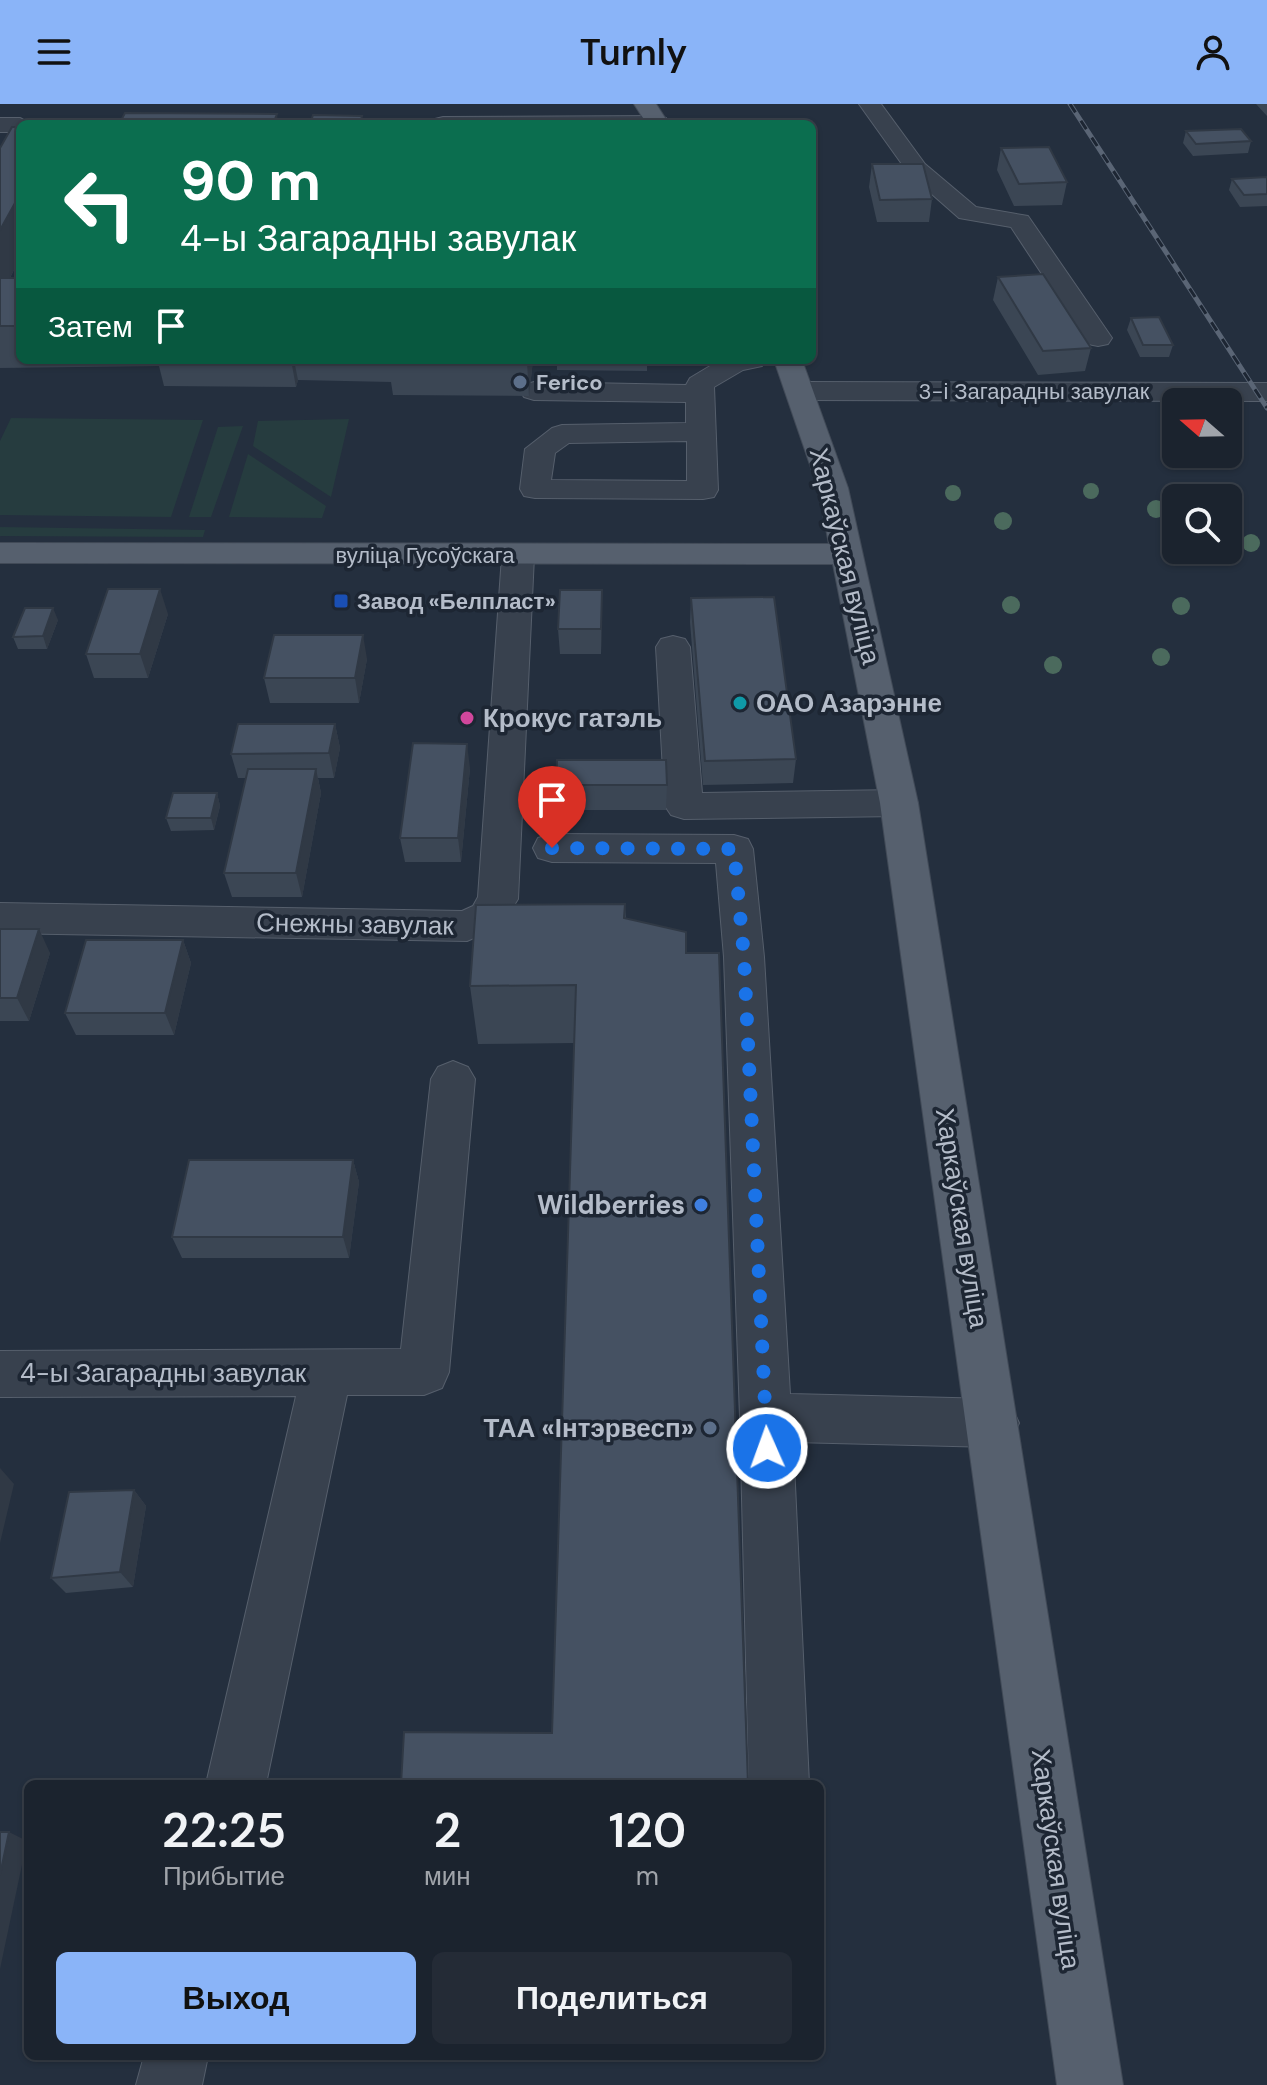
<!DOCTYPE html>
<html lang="ru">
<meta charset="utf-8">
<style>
:root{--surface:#1b232e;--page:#242b36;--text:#f1f3f6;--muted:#a0a4aa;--line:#39404a;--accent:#8ab4f8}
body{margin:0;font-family:"DM Sans",sans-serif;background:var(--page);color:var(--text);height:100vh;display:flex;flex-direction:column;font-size:30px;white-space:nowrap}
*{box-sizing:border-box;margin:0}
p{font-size:26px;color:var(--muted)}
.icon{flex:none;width:44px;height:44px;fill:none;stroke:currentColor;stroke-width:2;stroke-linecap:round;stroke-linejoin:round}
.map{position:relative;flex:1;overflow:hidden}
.panel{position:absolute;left:24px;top:1676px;width:800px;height:280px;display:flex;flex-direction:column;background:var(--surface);border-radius:12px;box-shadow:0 2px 6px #0004,0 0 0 2px var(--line)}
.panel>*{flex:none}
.hud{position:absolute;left:16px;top:16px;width:800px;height:244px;border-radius:12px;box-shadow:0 2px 6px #0004,0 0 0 2px var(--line);background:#0b6e4f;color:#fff;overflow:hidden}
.needle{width:52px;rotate:290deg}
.fabs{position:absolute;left:1162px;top:284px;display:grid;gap:16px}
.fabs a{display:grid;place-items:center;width:80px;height:80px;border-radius:12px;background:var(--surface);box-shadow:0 2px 6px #0004,0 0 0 2px var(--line);font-size:40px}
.pin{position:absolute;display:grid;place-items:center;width:68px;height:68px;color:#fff;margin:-82px -34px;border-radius:50% 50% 50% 0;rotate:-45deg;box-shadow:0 0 8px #0007}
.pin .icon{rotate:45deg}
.me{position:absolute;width:88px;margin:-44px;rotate:358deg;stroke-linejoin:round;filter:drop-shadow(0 0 6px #0008)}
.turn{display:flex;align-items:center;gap:28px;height:168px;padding:0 32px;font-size:36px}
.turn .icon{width:104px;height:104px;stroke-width:2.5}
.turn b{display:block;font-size:56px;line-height:68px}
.then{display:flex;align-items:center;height:76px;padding:0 32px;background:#0003;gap:16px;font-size:30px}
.eta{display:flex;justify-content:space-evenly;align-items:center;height:136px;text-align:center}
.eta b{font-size:48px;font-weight:600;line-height:56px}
.action{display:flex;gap:16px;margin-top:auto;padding:16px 32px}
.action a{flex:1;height:92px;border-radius:12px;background:var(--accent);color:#111;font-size:32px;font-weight:600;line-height:92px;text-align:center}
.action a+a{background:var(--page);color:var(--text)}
header{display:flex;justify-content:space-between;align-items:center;height:104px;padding:0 32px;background:var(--accent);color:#111;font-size:36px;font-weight:600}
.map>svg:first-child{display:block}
.green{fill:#263c3f}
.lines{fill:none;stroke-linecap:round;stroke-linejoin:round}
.minor-casing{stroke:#565f6c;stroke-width:2}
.major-casing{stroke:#414a57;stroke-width:2}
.minor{fill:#38414e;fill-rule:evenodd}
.major{fill:#56606e;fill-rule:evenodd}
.rail-casing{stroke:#5a6575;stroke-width:5}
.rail{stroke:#1d2633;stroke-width:3;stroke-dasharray:10;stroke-linecap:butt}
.tree{fill:#4b6a5d}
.wall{fill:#3b4654}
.shaded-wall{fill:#303945}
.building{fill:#455162;stroke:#303945;stroke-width:2}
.route{stroke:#1a73e8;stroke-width:14;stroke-dasharray:0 25.2}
.service-dot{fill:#5c6f8a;stroke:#1d2633;stroke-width:3}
.transit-dot{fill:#1a4fb4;stroke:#1d2633;stroke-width:3}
.culture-dot{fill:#0f9aa8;stroke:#1d2633;stroke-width:3}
.hotel-dot{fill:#d1479c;stroke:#1d2633;stroke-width:3}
.shop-dot{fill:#3f7fe0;stroke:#1d2633;stroke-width:3}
.labels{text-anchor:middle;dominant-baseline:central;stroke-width:7;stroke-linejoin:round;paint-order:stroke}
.far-poi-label{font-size:22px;font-weight:bold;fill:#b4bcc9;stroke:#1d2633;text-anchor:start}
.far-street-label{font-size:22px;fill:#b4bcc9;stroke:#1d2633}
.street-label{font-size:26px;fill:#b4bcc9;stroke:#1d2633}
.poi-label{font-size:26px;font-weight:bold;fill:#b4bcc9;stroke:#1d2633;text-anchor:start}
</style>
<header><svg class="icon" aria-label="menu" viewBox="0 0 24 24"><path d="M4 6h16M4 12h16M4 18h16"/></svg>Turnly<svg class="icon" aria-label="person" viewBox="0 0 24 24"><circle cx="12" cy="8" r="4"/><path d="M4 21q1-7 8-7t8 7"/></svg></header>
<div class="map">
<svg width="1267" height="1981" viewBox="0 0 1267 1981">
<rect width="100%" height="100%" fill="#242f3e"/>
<path class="green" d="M 11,314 L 203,316 L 171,413 L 0,411 L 0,337 Z
M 349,315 L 331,393 L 253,342 L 258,317 Z
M 243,322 L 211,413 L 189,413 L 218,323 Z
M 248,350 L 326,402 L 322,414 L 229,413 Z
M 0,423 L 205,426 L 203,433 L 0,432 Z"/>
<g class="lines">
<defs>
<path id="minor" d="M 859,0 L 881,0 L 925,60 L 976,103 L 1028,112 L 1112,234 L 1108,240 L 1098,242 L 1088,240 L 1011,123 L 959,114 L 909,70 Z
M 658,12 L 666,14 L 669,19 L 432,20 L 435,15 L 443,13 Z
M 0,14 L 20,14 L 31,20 L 20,20 L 20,28 L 0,28 Z
M 720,256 L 766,256 L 762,262 L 743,266 L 714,283 L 718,386 L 714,393 L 703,395 L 535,394 L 524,392 L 520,385 L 525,345 L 552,324 L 562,321 L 686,319 L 686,298 L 534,296 L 524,293 L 520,287 L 524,281 L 534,278 L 686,281 L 690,274 ZM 687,337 L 687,377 L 551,376 L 555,349 L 569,339 Z
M 800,278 L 1267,279 L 1267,297 L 800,296 L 790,293 L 786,287 L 790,281 Z
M 518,442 L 529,445 L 534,452 L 518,795 L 501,822 L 467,837 L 0,829 L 0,799 L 462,807 L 473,802 L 478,793 L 502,452 L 507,445 Z
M 673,532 L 685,535 L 690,543 L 702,689 L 899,686 L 912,690 L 918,699 L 912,708 L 899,712 L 684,715 L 671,711 L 665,702 L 656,543 L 661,535 Z
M 552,730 L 734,731 L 748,735 L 753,745 L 764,853 L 790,1290 L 993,1295 L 1011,1302 L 1019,1319 L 1011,1336 L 993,1343 L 793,1338 L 809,1680 L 749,1680 L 740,1313 L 724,853 L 716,759 L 552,758 L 538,754 L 533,744 L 538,734 Z
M 453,957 L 468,963 L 475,975 L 449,1268 L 442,1284 L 424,1291 L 347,1291 L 266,1680 L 206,1680 L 296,1292 L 0,1293 L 0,1247 L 401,1245 L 431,975 L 438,963 Z
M 144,1952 L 208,1952 L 202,1981 L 136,1981 Z"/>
<path id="major" d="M 634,0 L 656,0 L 669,20 L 647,20 Z
M 774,256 L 802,256 L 848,384 L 918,699 L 1123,1981 L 1057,1981 L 880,699 L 833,460 L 0,459 L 0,439 L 829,440 L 818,384 Z"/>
</defs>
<use href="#minor" class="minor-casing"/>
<use href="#major" class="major-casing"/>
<use href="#minor" class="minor"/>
<use href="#major" class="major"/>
<defs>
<path id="rail" d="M 1070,0 L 1267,304"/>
</defs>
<use href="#rail" class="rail-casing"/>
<use href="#rail" class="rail"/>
</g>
<g class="tree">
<circle cx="1091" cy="387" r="8"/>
<circle cx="953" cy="389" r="8"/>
<circle cx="1156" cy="405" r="9"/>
<circle cx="1003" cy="417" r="9"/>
<circle cx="1251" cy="439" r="9"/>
<circle cx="1011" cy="501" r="9"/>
<circle cx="1181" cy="502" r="9"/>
<circle cx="1161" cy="553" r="9"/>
<circle cx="1053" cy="561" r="9"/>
</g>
<path class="wall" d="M 1256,0 L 1267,0 L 1267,12 Z
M 20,23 L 20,154 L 10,174 L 20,174 L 20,256 L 533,256 L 529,292 L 393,291 L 391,278 L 298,276 L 296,283 L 164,282 L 159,262 L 0,264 L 0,44 Z
M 1186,27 L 1251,37 L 1248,49 L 1193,52 L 1183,39 Z
M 1001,44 L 1067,78 L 1062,101 L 1014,102 L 997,66 Z
M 872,60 L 932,95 L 929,118 L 877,118 L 869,83 Z
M 1267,73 L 1267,102 L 1240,103 L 1229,86 L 1232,75 Z
M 998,173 L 1091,244 L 1085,267 L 1038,271 L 993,196 Z
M 1131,214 L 1173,241 L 1169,253 L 1140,253 L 1127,226 Z
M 557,256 L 691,256 L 691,258 L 647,258 L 647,267 L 557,266 Z
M 691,494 L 796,655 L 793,679 L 703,681 L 690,518 Z
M 168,510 L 148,574 L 94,574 L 86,550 Z
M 602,510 L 601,550 L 560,550 L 558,525 Z
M 58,516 L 47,545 L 18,545 L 13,533 Z
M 367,555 L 359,599 L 270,599 L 264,574 Z
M 335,620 L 340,644 L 334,674 L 318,674 L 321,689 L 302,793 L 232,793 L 224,769 L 246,674 L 238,674 L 231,650 Z
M 470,664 L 461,758 L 405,758 L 400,734 Z
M 556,681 L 667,681 L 666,706 L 558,706 Z
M 217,689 L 220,702 L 214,726 L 171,727 L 166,714 Z
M 625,800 L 626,814 L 552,1629 L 574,939 L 478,940 L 470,882 Z
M 0,825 L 50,849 L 29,917 L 0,917 Z
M 183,836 L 191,859 L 174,931 L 76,931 L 65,909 Z
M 353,1056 L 359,1078 L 349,1154 L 182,1154 L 172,1133 Z
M 134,1386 L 146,1402 L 133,1483 L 66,1489 L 51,1474 Z"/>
<path class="shaded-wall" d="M 277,10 L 278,20 L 273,20 Z
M 20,90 L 20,154 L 0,193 L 0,126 Z
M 291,256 L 294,256 L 298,276 L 296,283 Z
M 527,256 L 533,256 L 529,292 L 527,258 Z
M 160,485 L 168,510 L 148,574 L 140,550 Z
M 602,486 L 602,510 L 601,550 L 601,525 Z
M 53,504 L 58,516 L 47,545 L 43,532 Z
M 363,531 L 367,555 L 359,599 L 355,574 Z
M 335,620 L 340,644 L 334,674 L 329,649 Z
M 467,640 L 470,664 L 461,758 L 458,734 Z
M 316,665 L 321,689 L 302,793 L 296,769 Z
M 217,689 L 220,702 L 214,726 L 211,714 Z
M 39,825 L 50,849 L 29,917 L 17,894 Z
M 183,836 L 191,859 L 174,931 L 165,909 Z
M 353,1056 L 359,1078 L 349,1154 L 343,1133 Z
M 0,1364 L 14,1380 L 0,1439 Z
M 134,1386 L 146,1402 L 133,1483 L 120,1468 Z
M 9,1728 L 27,1737 L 0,1865 L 0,1771 Z"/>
<path class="building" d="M 125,9 L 277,10 L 273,20 L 119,20 Z
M 313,11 L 362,12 L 360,20 L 310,20 Z
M 12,23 L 20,23 L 20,90 L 0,126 L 0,44 Z
M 1241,25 L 1251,37 L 1196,40 L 1186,27 Z
M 1049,43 L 1067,78 L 1019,80 L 1001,44 Z
M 872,60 L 923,60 L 932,95 L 880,96 Z
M 1267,73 L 1267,90 L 1244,91 L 1232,75 Z
M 1043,170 L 1091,244 L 1043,247 L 998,173 Z
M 0,174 L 20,174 L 20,222 L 0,222 Z
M 1159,213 L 1173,241 L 1143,241 L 1131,214 Z
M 388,256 L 527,256 L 527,258 Z
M 108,485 L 160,485 L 140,550 L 86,550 Z
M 560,486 L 602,486 L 601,525 L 558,525 Z
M 774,493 L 796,655 L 705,657 L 691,494 Z
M 25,504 L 53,504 L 43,532 L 13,533 Z
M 274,531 L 363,531 L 355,574 L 264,574 Z
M 238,620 L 335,620 L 329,649 L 231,650 Z
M 413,639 L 467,640 L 458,734 L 400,734 Z
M 557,656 L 666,656 L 667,681 L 556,681 Z
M 248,665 L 316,665 L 296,769 L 224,769 Z
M 173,689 L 217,689 L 211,714 L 166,714 Z
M 625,800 L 624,814 L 686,828 L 686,849 L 719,849 L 748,1680 L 401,1680 L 404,1628 L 552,1629 L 576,881 L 470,882 L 476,801 Z
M 0,825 L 39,825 L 17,894 L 0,894 Z
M 86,836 L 183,836 L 165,909 L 65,909 Z
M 189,1056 L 353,1056 L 343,1133 L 172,1133 Z
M 134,1386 L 120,1468 L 51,1474 L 69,1388 Z
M 0,1728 L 9,1728 L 0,1771 Z"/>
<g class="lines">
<path class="route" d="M 552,744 L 734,745 L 744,853 L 767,1344"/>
</g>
<g class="service-dot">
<circle cx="520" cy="278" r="8"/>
<circle cx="710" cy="1324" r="8"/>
</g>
<rect class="transit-dot" x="333" y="489" width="16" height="16" rx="4"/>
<circle class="culture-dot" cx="740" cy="599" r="8"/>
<circle class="hotel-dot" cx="467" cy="614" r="8"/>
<circle class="shop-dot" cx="701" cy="1101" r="8"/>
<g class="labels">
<g class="far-poi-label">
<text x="536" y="278">Ferico</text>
<text x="357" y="497">Завод «Белпласт»</text>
</g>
<g class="far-street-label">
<text x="1034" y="287">3-і Загарадны завулак</text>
<text x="425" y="451">вуліца Гусоўскага</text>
</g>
<g class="street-label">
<text transform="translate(845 452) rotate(76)">Харкаўская вуліца</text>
<text transform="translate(355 820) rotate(1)">Снежны завулак</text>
<text transform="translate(962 1114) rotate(81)">Харкаўская вуліца</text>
<text x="163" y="1269">4-ы Загарадны завулак</text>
<text transform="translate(1056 1755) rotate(82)">Харкаўская вуліца</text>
</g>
<g class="poi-label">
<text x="756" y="599">ОАО Азарэнне</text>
<text x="483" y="614">Крокус гатэль</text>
<text x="685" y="1101" text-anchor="end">Wildberries</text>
<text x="694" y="1324" text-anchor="end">ТАА «Інтэрвесп»</text>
</g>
</g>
</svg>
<div class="fabs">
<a><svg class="needle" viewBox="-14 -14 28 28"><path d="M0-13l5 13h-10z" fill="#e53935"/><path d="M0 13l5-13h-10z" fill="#a0a4aa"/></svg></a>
<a><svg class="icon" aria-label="search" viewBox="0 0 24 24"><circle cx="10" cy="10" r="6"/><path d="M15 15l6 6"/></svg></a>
</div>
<div class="pin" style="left:552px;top:744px;background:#d93025"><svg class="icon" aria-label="arrive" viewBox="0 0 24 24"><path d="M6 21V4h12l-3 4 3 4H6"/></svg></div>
<svg class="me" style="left:767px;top:1344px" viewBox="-20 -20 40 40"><circle r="17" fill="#1a73e8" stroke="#fff" stroke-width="3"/><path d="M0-11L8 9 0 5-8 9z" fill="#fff"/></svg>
<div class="hud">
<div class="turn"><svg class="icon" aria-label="left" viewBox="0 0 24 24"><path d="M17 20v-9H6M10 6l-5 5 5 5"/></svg><div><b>90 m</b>4-ы Загарадны завулак</div></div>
<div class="then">Затем<svg class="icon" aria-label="arrive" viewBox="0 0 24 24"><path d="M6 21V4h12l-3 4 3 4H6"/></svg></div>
</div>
<section class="panel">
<div class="eta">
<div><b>22:25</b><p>Прибытие</p></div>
<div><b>2</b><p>мин</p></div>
<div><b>120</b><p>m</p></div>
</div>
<div class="action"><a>Выход</a><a>Поделиться</a></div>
</section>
</div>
